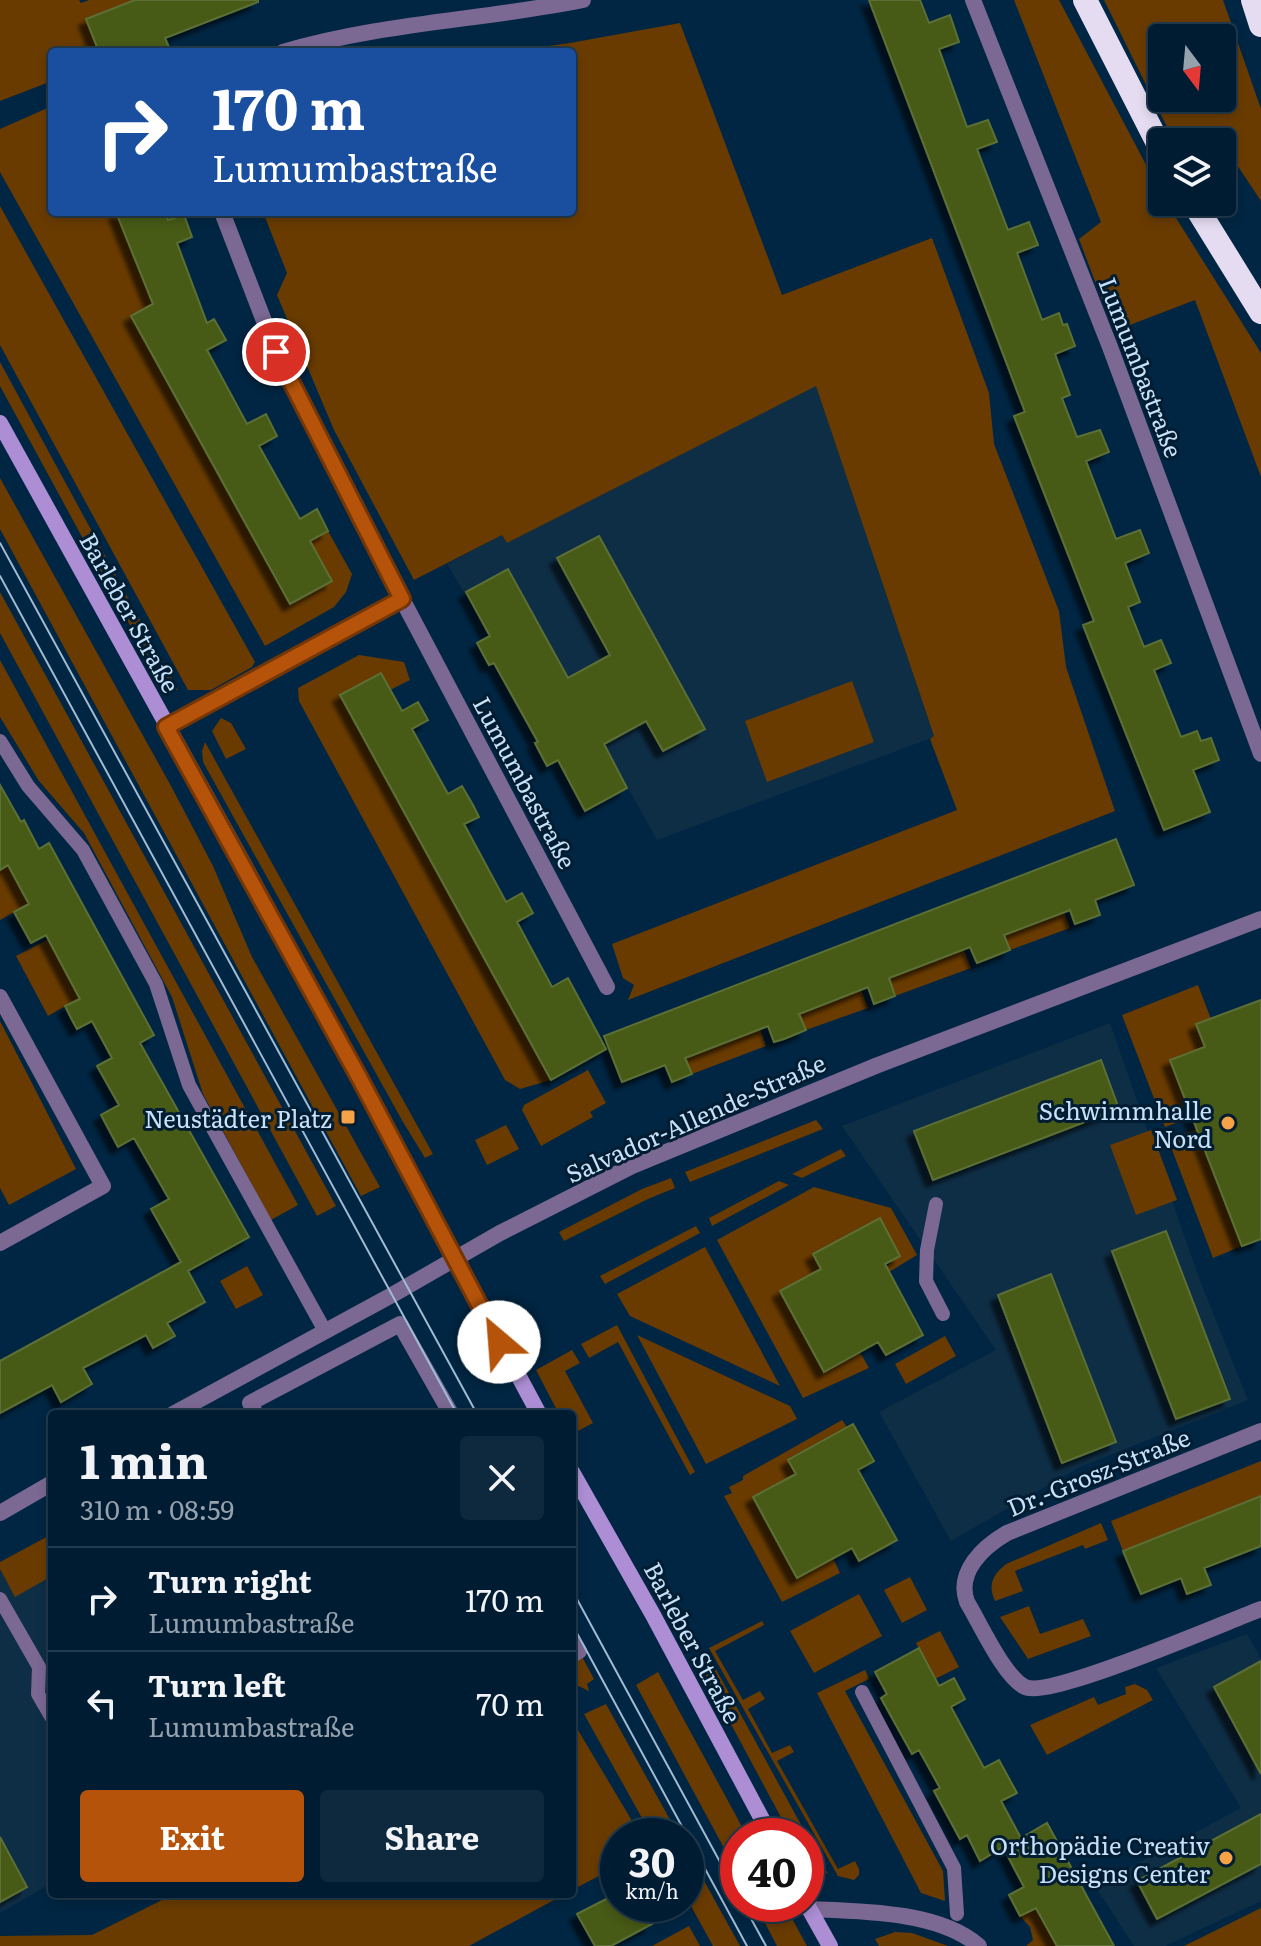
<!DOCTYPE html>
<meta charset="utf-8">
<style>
:root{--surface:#001c32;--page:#0e293e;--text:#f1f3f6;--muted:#95a1ac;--line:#223a4d;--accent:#b45309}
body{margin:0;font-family:Literata,serif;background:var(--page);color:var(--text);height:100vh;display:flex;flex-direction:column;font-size:30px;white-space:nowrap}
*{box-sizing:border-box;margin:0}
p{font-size:26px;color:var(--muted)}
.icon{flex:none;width:44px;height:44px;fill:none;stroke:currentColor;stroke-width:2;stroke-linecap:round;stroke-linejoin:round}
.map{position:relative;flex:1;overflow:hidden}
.drawer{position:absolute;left:48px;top:1410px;width:528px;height:488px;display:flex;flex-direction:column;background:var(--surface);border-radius:8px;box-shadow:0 4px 12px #0003,0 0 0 2px var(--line)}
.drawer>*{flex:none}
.hud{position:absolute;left:48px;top:48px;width:528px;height:168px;border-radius:8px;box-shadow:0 4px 12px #0003,0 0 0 2px var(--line);background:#1a4fa0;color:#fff;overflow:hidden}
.needle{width:52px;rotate:164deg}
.controls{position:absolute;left:1148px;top:24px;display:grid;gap:16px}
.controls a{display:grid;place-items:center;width:88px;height:88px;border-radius:8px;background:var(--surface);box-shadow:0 4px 12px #0003,0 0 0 2px var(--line);font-size:40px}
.speed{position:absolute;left:600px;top:1818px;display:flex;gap:16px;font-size:40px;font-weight:700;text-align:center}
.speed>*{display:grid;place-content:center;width:104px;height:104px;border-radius:50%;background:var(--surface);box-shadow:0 4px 12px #0003,0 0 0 2px var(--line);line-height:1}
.speed small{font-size:20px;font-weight:400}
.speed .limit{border:12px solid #d22;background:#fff;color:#111}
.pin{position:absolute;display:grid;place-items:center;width:68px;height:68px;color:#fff;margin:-34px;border:4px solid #fff;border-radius:50%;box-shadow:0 2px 8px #0007}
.me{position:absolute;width:88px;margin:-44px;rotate:333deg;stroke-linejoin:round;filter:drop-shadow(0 0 6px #0008)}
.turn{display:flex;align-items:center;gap:28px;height:168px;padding:0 32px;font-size:36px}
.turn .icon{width:104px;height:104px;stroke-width:2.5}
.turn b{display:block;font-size:56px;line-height:68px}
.round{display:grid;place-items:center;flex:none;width:84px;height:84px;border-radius:8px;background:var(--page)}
.headline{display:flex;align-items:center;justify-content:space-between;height:136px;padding:0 32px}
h1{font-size:48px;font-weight:700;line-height:60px}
.primary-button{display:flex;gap:16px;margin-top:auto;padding:16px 32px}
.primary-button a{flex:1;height:92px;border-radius:8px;background:var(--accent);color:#fff;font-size:32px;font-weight:700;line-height:92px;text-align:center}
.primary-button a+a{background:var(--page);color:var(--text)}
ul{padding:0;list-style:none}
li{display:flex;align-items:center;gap:24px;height:104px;padding:0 32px;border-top:2px solid var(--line)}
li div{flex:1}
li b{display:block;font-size:30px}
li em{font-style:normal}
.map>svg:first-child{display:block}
.built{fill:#0e2e46}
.green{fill:#693b00;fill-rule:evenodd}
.building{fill:#475a18;stroke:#5c6f35;stroke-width:2;filter:url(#shadow)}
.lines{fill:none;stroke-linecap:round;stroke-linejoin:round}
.lane{stroke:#7b6893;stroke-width:14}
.street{stroke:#7b6893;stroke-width:16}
.secondary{stroke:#ad8ed4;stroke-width:16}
.highway{stroke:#e5dcf2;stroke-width:24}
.tram{stroke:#9fbcd4;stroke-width:2}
.route-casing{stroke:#753606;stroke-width:20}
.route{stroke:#b45309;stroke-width:14}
.poi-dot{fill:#f6a247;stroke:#021d31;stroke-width:3}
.labels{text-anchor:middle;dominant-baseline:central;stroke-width:6;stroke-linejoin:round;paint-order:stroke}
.street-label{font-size:24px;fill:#c6e1f8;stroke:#021d31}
.poi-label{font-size:24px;fill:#c6e1f8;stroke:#021d31;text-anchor:end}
</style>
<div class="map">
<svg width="1261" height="1946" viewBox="0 0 1261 1946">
<defs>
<filter id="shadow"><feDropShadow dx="-7" dy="7" stdDeviation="2" flood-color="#0009"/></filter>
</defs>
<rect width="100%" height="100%" fill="#002643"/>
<path class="built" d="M 816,385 L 934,737 L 657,840 L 628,788 L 585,811 L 558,760 L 547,766 L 535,743 L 537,741 L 495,663 L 489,665 L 477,643 L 490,635 L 447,564 L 502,535 L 507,543 Z
M 1110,1023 L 1199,1278 L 1248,1400 L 1080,1467 L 951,1541 L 879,1412 L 996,1350 L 842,1126 Z
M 52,1541 L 52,1883 L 0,1913 L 0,1570 Z
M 1247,1634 L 1261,1659 L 1261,1901 L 1165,1946 L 1134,1946 L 1095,1886 L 1241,1808 L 1156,1668 Z"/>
<path class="green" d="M 0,0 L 79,0 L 81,3 L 89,0 L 141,0 L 99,52 L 52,52 L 52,81 L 0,101 Z
M 1014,0 L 1059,0 L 1162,195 L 1162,202 L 1166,202 L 1261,353 L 1261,477 L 1195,300 L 1114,331 L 1079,239 L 1101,222 Z
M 1104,0 L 1223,0 L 1261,109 L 1261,201 L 1235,162 L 1222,156 L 1222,142 L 1188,142 L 1171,135 ZM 1162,38 L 1222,38 L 1222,98 L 1162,98 Z
M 680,23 L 782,295 L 932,238 L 989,393 L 994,444 L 1059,611 L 1066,667 L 1115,811 L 628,1000 L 634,985 L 623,978 L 612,944 L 957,810 L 930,739 L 934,736 L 816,386 L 507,543 L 502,535 L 414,580 L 334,430 L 277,295 L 287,273 L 263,212 L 572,212 L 572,52 L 504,52 L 570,43 Z
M 52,106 L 52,212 L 116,212 L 153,304 L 131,316 L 289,603 L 310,541 L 328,531 L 352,574 L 346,592 L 334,607 L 265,646 L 0,172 L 0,129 Z
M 0,206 L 255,662 L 252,667 L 211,690 L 188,690 L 0,345 Z
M 0,362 L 178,690 L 168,689 L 162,684 L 0,386 Z
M 0,478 L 171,786 L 213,866 L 252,957 L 380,1187 L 361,1196 L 0,529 Z
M 0,592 L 336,1206 L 317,1216 L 0,633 Z
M 359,655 L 404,662 L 410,680 L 390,690 L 380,673 L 340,696 L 551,1080 L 520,1089 L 505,1080 L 299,701 L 298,688 Z
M 0,660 L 298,1205 L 271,1220 L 203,1094 L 172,997 L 84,833 L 39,781 L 0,717 Z
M 852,681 L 874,742 L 767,782 L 745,721 Z
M 221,718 L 231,723 L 246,749 L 226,759 L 212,731 Z
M 205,742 L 433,1154 L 425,1158 L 403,1122 L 203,762 L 202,751 Z
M 8,865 L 29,904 L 0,920 L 0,870 Z
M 1064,912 L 1070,928 L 1010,950 L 1004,935 Z
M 49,939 L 80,998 L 48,1016 L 16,956 Z
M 964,950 L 971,968 L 895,996 L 889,978 Z
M 1198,985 L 1211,1019 L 1205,1047 L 1170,1061 L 1192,1117 L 1165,1127 L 1122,1015 Z
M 861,990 L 868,1008 L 806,1030 L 799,1014 Z
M 0,1021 L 76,1169 L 9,1205 L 0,1188 Z
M 760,1029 L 766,1046 L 692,1074 L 685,1058 Z
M 588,1070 L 606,1103 L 590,1112 L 593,1117 L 541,1146 L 522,1110 L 524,1105 Z
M 816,1120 L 823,1129 L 690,1182 L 685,1172 Z
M 506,1125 L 519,1149 L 487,1165 L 475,1140 Z
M 1196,1129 L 1242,1246 L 1213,1258 L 1168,1139 Z
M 1151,1130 L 1177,1200 L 1136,1215 L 1110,1145 Z
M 841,1149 L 846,1156 L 802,1178 L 792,1174 Z
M 671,1178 L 675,1188 L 648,1199 L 564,1241 L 559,1232 L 642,1189 Z
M 779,1181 L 789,1185 L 712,1226 L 709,1218 Z
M 814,1187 L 891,1208 L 917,1255 L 889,1272 L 886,1267 L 900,1255 L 880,1218 L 813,1254 L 821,1269 L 780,1291 L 824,1372 L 860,1352 L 869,1368 L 803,1398 L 717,1240 Z
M 696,1226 L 700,1233 L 605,1284 L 600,1276 Z
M 705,1247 L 780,1386 L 630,1316 L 617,1294 Z
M 247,1266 L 263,1295 L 236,1309 L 220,1281 Z
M 617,1325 L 695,1472 L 690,1475 L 618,1342 L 589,1358 L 581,1344 Z
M 637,1335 L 790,1406 L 797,1419 L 706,1464 Z
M 945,1336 L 956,1356 L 906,1384 L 895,1364 Z
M 572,1350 L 580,1363 L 565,1371 L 593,1423 L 572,1434 L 572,1414 L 559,1414 L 536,1370 Z
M 842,1420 L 847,1427 L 788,1459 L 796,1474 L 754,1497 L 833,1558 L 840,1573 L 782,1602 L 724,1496 L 732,1493 L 729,1487 L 743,1480 L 743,1476 Z
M 1261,1461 L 1261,1496 L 1123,1551 L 1111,1521 Z
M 1101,1523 L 1108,1540 L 1085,1549 L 1083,1545 L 1015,1571 L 1023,1591 L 995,1601 C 987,1584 994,1574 1006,1564 Z
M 52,1534 L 52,1576 L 15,1597 L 0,1569 L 0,1562 Z
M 910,1577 L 927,1610 L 902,1623 L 884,1590 Z
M 859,1594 L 882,1636 L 814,1673 L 790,1631 Z
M 1029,1606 L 1040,1634 L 1083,1619 L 1091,1636 L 1028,1659 L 1000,1617 Z
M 762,1621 L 764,1625 L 715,1651 L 743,1700 L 760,1691 L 765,1699 L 748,1709 L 772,1753 L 790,1745 L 794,1752 L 777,1761 L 838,1869 L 855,1861 L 859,1869 L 859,1875 L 854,1880 L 838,1876 L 709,1648 Z
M 940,1631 L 959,1667 L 935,1679 L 916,1643 Z
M 579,1651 L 594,1679 L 587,1684 L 589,1691 L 572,1683 L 572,1655 Z
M 706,1651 L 828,1874 L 806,1860 L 806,1836 L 791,1836 L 695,1657 Z
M 865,1670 L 869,1679 L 845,1691 L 943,1871 L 945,1901 L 921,1893 L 817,1693 Z
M 658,1672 L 747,1836 L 738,1836 L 738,1874 L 636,1685 Z
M 1135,1684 L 1147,1690 L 1153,1700 L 1047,1755 L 1030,1725 L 1094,1697 L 1098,1705 L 1126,1694 L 1125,1687 Z
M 606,1704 L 679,1836 L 652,1836 L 584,1714 Z
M 572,1720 L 641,1836 L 618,1836 L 618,1866 L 572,1890 Z
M 686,1848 L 740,1946 L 713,1946 L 686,1897 Z
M 174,1894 L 565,1894 L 469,1946 L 0,1946 L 0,1936 L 92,1935 Z
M 755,1904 L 784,1904 L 807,1946 L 777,1946 Z
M 1036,1907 L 1057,1946 L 1026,1946 L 1033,1940 L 1030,1927 L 1020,1916 Z
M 1261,1908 L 1261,1946 L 1184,1946 Z
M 689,1926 L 700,1946 L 652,1946 Z
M 895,1932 L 912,1933 L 948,1946 L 879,1946 L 875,1939 Z"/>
<path class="building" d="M 135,0 L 258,0 L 258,2 L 165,38 L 171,52 L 99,52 L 86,19 Z
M 869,0 L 920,0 L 929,23 L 950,15 L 959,42 L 939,49 L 967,127 L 988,120 L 997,142 L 977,149 L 1008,230 L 1029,222 L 1038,245 L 1017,253 L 1042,320 L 1059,313 L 1063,325 L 1067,324 L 1075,346 L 1055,354 L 1070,395 L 1062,398 L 1077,437 L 1100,430 L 1109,452 L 1086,461 L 1116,539 L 1140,530 L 1149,553 L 1125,563 L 1140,602 L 1128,607 L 1144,647 L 1161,640 L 1171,663 L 1154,670 L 1181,737 L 1197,731 L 1201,741 L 1211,738 L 1219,760 L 1193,770 L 1210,812 L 1164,830 L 1083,625 L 1094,621 L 1014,416 L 1025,412 Z
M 116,212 L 165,212 L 168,220 L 184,215 L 192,237 L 177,243 L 207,323 L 214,319 L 226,340 L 207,350 L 247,424 L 266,414 L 277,436 L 259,446 L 300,519 L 317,509 L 328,531 L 310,541 L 332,581 L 290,604 L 131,316 L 153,304 Z
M 599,536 L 705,729 L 663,751 L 646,721 L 604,744 L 627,788 L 585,811 L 558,760 L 547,766 L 535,743 L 538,742 L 494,663 L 489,665 L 477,643 L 490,636 L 466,592 L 508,569 L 568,678 L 610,655 L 557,558 Z
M 381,673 L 402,711 L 418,702 L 428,720 L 412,729 L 448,794 L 462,786 L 473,805 L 479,817 L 464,824 L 506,902 L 522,893 L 533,913 L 517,922 L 552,987 L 568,978 L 606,1049 L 551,1080 L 340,695 Z
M 0,785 L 21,822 L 24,820 L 39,849 L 49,843 L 154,1035 L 140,1043 L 249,1237 L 188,1271 L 205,1302 L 167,1323 L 175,1336 L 153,1348 L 146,1335 L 83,1368 L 92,1384 L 61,1402 L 52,1385 L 0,1413 L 0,1361 L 181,1262 L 151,1209 L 169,1199 L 134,1138 L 118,1147 L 101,1115 L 119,1105 L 97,1066 L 112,1058 L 92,1021 L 77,1029 L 71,1018 L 65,1006 L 80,999 L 46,935 L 31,943 L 14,912 L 29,904 L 8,865 L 0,870 Z
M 1116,839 L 1134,885 L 1095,900 L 1100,915 L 1075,924 L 1070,910 L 1004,935 L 1010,950 L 987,959 L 977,963 L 970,947 L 889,978 L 895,996 L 874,1004 L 868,987 L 799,1014 L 806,1030 L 784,1039 L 774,1042 L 768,1026 L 685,1058 L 692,1074 L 672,1082 L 665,1065 L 622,1082 L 604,1036 Z
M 1261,1000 L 1261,1239 L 1242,1246 L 1170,1060 L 1205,1047 L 1196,1024 Z
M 1101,1060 L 1119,1109 L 933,1180 L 914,1131 Z
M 880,1218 L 900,1256 L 885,1264 L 923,1335 L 886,1355 L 878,1342 L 824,1372 L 780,1291 L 821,1269 L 813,1254 Z
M 1166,1231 L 1230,1399 L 1176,1419 L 1112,1251 Z
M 1051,1274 L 1116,1442 L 1062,1463 L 998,1295 Z
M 853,1424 L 874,1461 L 858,1470 L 897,1540 L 859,1561 L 852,1548 L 797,1578 L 753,1497 L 796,1474 L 788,1460 Z
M 1261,1496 L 1261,1546 L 1204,1568 L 1211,1585 L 1187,1594 L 1181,1578 L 1141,1594 L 1123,1551 Z
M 919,1648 L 939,1686 L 954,1678 L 965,1699 L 951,1707 L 984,1768 L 999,1760 L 1017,1793 L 1001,1801 L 1021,1838 L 1047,1823 L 1114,1946 L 1057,1946 L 1036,1908 L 1020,1916 L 1009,1895 L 1024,1887 L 1003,1847 L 980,1861 L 967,1835 L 960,1839 L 934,1791 L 940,1788 L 919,1750 L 912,1754 L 881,1698 L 887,1694 L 875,1672 Z
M 1261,1661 L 1261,1774 L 1214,1687 Z
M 1261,1814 L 1261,1864 L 1157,1919 L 1137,1881 Z
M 0,1837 L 27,1887 L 0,1902 Z
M 618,1893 L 618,1904 L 641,1904 L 652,1924 L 611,1946 L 595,1946 L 577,1914 Z"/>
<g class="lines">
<path class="lane" d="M 0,741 L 28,786 L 83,850 L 156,984 L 189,1085 L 325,1331
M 936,1204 L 927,1250 L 926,1281 L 943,1314
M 0,1599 L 39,1667 L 38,1694 L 52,1718
M 862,1692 L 954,1868 L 957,1914"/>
<path class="street" d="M 973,0 L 1110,347 L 1261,754
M 283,52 C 380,23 484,20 583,0
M 222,212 L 276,352 L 402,599 L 607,987
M 166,727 L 402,599
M 0,997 L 103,1186 L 0,1243
M 173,1414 L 392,1295 L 500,1233 L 632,1166 L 878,1065 L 1261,919
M 256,1414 L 250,1403 L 400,1324 L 451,1414
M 1261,1431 L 1007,1533 C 983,1547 956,1572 967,1602 C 980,1623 1004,1677 1025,1687 C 1050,1699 1226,1622 1261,1609
M 0,1513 L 52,1483
M 572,1640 L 579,1651 L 572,1655
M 809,1909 C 860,1911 939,1911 979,1946"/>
<path class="secondary" d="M 0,423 L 241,859 L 539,1414
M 572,1472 L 653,1615 L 771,1836
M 806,1903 L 830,1946"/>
<path class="highway" d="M 1085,0 L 1162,151
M 1253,0 L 1261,25
M 1193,202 L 1261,312"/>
<path class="tram" d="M 0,543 L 477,1414
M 0,576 L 457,1414
M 572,1590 L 738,1895
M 572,1624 L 747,1946
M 743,1904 L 766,1946"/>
</g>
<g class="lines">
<defs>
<path id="route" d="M 276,352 L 402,599 L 166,727 L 360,1079 L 499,1342"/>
</defs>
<use href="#route" class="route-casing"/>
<use href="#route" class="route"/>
</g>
<g class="poi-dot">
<rect x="340" y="1109" width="16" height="16" rx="4"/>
<circle cx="1228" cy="1123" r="8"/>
<circle cx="1226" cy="1858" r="8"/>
</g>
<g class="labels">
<g class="street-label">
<text transform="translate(1142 367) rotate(69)">Lumumbastraße</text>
<text transform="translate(131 612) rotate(61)">Barleber Straße</text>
<text transform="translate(526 782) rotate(62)">Lumumbastraße</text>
<text transform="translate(695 1117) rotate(-24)">Salvador-Allende-Straße</text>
<text transform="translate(1098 1471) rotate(-22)">Dr.-Grosz-Straße</text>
<text transform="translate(694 1642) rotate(62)">Barleber Straße</text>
</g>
<g class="poi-label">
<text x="1212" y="1109">Schwimmhalle<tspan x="1212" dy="28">Nord</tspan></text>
<text x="332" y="1117">Neustädter Platz</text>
<text x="1210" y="1844">Orthopädie Creativ<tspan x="1210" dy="28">Designs Center</tspan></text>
</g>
</g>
</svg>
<div class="controls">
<a><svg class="needle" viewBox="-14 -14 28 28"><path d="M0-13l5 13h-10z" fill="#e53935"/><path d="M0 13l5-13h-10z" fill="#95a1ac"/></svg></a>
<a><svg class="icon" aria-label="layers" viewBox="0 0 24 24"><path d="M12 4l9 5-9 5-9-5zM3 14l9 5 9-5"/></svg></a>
</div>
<div class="speed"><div>30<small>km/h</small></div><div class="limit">40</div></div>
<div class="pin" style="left:276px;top:352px;background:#d93025"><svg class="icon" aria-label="arrive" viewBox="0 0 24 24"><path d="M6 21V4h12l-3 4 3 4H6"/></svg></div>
<svg class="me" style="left:499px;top:1342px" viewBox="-20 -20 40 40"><circle r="19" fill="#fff"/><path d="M0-13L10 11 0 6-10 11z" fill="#b45309"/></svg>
<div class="hud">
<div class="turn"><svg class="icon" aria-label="right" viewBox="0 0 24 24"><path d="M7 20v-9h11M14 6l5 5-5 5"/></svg><div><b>170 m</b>Lumumbastraße</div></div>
</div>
<section class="drawer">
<div class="headline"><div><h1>1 min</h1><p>310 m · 08:59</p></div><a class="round"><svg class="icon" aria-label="close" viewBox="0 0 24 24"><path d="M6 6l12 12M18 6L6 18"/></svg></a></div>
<ul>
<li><svg class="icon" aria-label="right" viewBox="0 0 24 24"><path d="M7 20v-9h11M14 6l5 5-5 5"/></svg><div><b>Turn right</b><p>Lumumbastraße</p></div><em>170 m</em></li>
<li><svg class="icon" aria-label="left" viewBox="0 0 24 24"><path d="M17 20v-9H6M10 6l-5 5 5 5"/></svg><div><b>Turn left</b><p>Lumumbastraße</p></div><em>70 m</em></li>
</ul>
<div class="primary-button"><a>Exit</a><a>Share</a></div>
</section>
</div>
